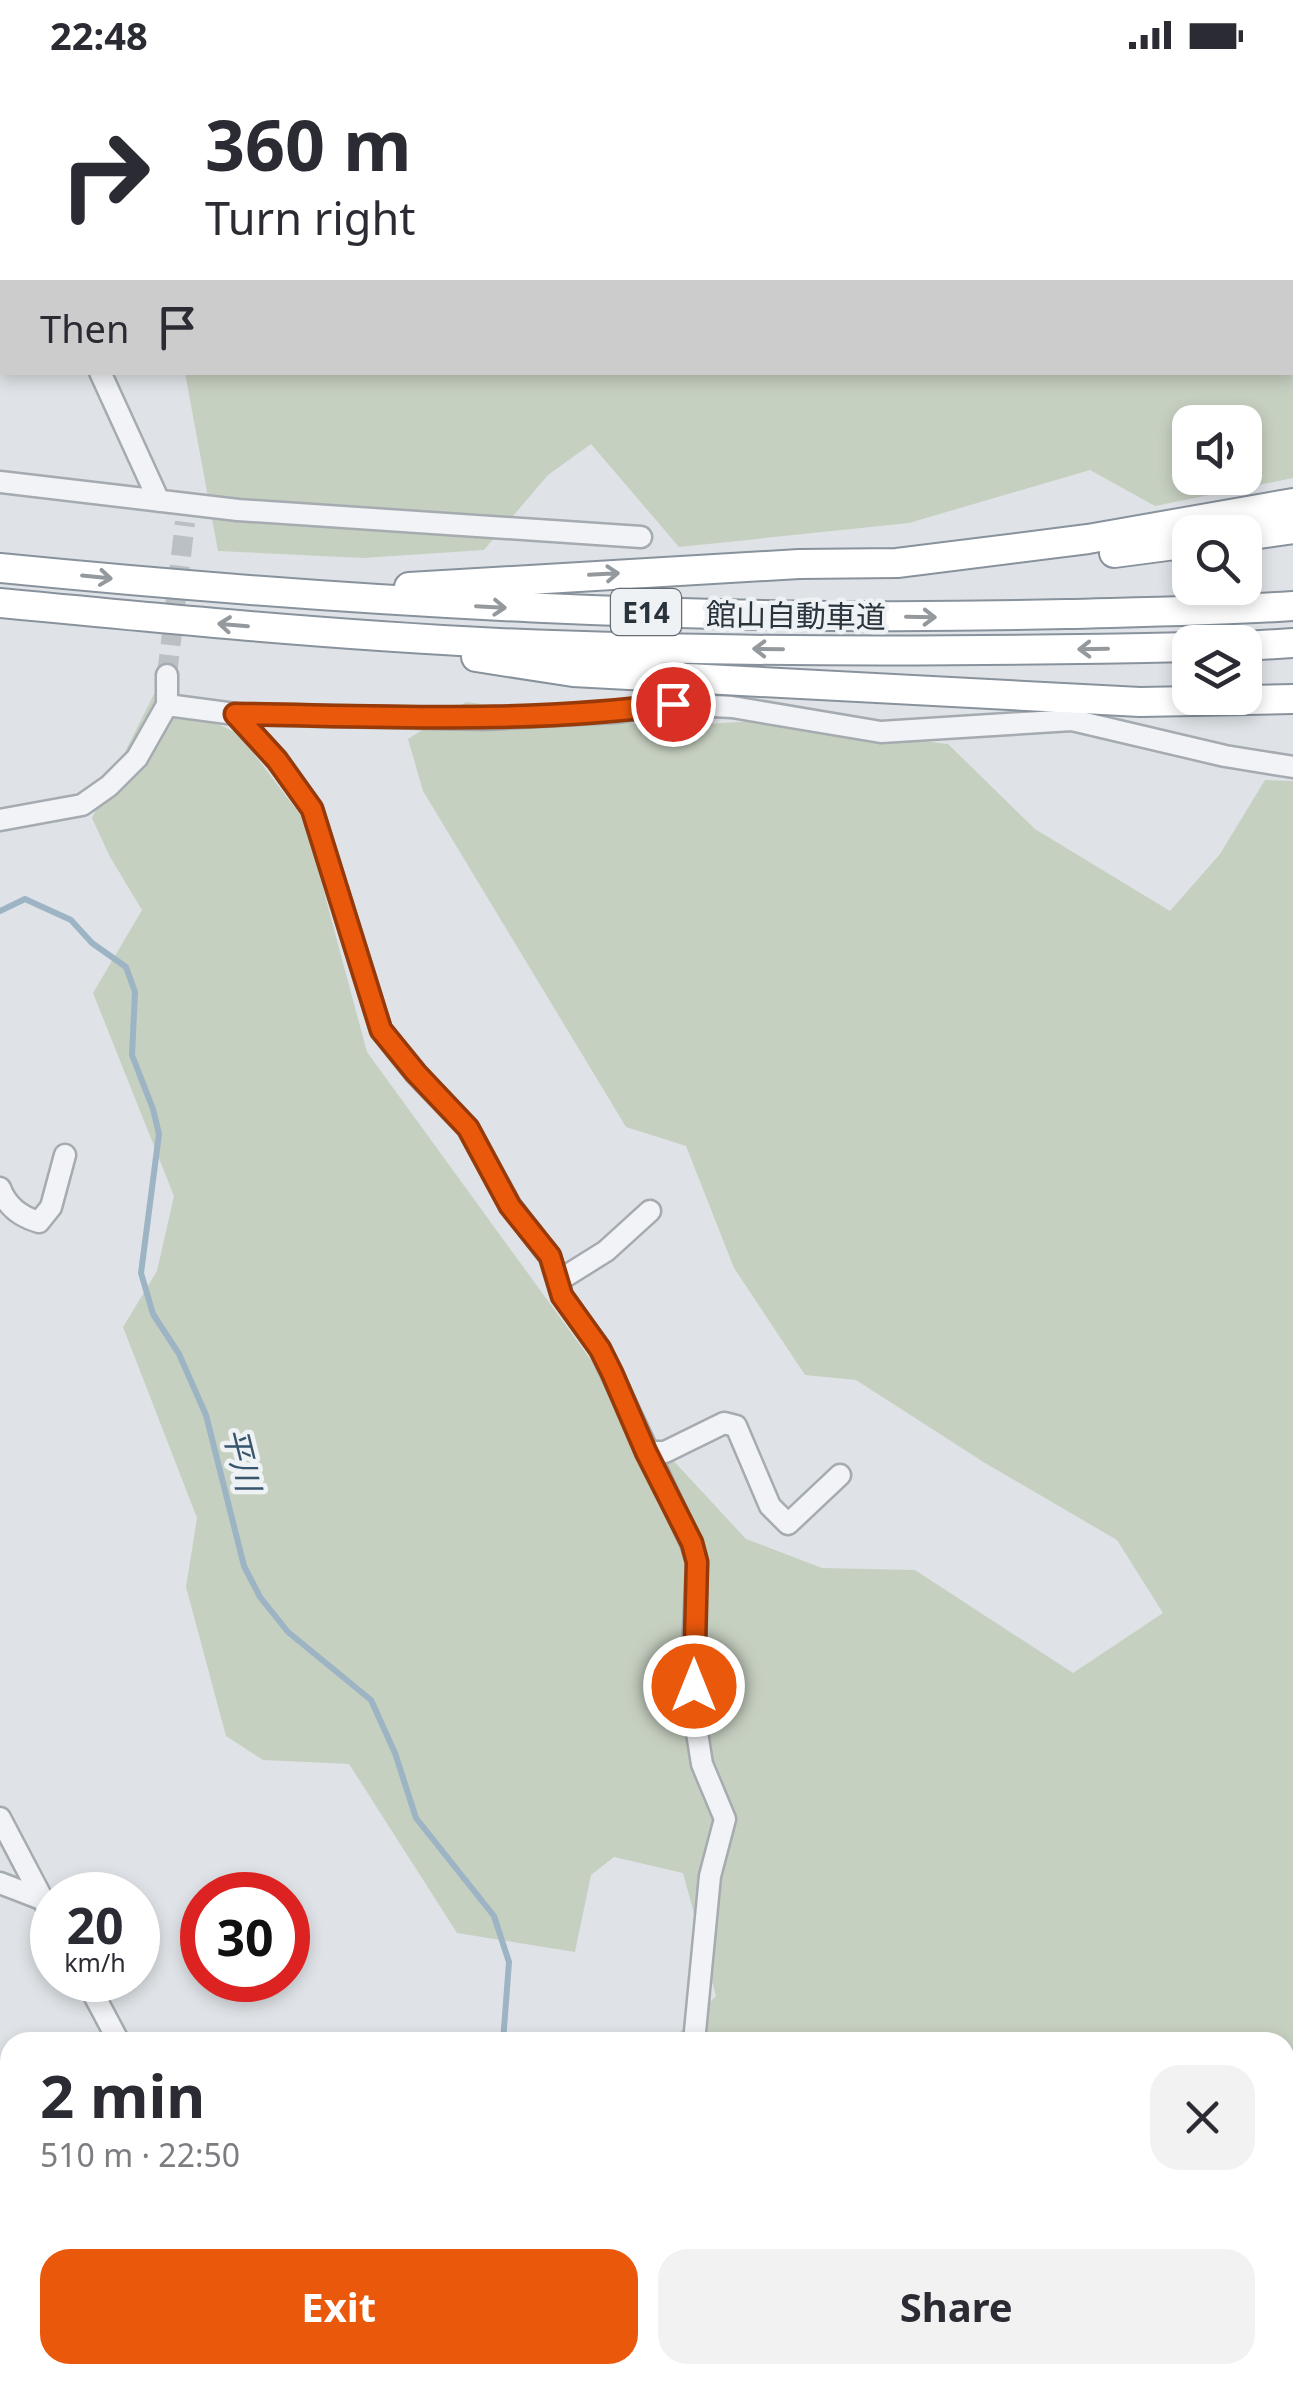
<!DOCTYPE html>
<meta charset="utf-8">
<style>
:root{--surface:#fff;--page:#f2f2f3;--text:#2b2b33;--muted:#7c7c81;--accent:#ea580c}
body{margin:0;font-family:"Noto Sans","Noto Sans JP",sans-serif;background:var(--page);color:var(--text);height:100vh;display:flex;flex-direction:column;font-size:38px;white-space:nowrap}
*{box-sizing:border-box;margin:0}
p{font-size:32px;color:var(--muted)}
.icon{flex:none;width:55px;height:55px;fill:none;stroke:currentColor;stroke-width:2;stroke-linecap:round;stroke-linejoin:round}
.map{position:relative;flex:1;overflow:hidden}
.panel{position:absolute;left:0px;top:1962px;width:1295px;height:352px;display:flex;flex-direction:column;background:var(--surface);border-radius:30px 30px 0 0;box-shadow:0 5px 15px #0003}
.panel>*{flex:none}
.hud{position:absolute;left:0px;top:0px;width:1295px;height:305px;box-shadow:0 5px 15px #0003;background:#fff;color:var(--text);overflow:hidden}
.tools{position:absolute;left:1172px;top:335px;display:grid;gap:20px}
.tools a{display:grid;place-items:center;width:90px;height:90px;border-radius:20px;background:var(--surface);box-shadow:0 5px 15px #0003;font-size:50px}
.speed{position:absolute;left:30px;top:1802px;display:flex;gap:20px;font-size:50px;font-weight:700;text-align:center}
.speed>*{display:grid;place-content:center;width:130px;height:130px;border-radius:50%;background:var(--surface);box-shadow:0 5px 15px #0003;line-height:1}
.speed small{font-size:25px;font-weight:400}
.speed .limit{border:15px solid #d22;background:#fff;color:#111}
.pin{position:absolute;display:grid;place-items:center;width:85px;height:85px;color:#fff;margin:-42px;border:5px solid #fff;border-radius:50%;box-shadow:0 2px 10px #0007}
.me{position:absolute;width:110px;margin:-55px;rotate:0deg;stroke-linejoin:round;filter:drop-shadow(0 0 8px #0008)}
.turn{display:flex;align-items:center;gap:35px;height:210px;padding:0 40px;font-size:45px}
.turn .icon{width:130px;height:130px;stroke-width:2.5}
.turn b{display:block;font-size:70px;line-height:85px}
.then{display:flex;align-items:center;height:95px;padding:0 40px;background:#0003;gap:20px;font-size:38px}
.round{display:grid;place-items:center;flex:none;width:105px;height:105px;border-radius:30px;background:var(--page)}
.overview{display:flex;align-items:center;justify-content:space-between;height:170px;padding:0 40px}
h1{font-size:60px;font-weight:700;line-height:75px}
.action{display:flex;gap:20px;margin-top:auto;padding:20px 40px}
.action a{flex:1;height:115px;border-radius:30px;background:var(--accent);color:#fff;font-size:40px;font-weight:700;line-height:115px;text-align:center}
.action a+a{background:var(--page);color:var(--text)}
.status{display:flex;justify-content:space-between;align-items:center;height:70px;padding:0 50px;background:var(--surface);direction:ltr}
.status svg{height:28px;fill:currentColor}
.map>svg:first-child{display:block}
.green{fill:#c6d0c1;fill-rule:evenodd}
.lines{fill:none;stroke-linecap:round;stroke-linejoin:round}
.stream{stroke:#9db4c4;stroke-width:6}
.minor-tunnel{stroke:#bbc0c5;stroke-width:20;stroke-dasharray:20 10;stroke-linecap:butt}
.minor-casing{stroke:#a5abb0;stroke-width:25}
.highway-casing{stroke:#88929c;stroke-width:32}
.minor{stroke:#f1f3f6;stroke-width:20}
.highway{stroke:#fff;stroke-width:28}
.oneway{stroke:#94999e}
.route-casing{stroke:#983908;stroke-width:25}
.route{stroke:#ea580c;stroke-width:18}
.labels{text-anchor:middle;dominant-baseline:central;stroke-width:9;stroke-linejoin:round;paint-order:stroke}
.shield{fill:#eef2f5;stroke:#646c74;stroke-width:2.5}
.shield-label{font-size:28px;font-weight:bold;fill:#29333c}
.street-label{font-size:30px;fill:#29333c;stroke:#eef2f5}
.water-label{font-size:32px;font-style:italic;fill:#37556d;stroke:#eef2f5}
</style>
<div class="status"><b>22:48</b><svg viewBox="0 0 49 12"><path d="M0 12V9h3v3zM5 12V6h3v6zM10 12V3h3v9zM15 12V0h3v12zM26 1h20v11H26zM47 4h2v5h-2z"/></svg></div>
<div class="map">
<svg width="1293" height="2313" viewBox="0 0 1293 2313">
<rect width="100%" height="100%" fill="#dfe3e7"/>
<path class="green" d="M 66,0 L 795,0 L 859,2 L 59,2 Z
M 1046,0 L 1293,0 L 1293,408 L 1155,436 L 1090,400 L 909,453 L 679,477 L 591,374 L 548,405 L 484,480 L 363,488 L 218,481 L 185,303 L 1292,302 L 1292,2 ZM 1190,352 L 1245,352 L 1245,408 L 1190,408 Z
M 154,624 L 239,664 L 305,751 L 367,982 L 631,1345 L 746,1469 L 822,1498 L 915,1500 L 1073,1603 L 1163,1543 L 1117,1470 L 985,1393 L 856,1310 L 805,1305 L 734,1198 L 686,1076 L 626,1057 L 423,721 L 408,669 L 466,632 L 661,657 L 754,651 L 948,674 L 1035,759 L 1170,841 L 1220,784 L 1265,710 L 1293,711 L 1293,2313 L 1078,2313 L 1075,2305 L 1285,2305 L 1285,1972 L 670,1972 L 716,1926 L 683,1803 L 614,1787 L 591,1805 L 575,1882 L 457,1863 L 349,1694 L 263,1690 L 226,1666 L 186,1517 L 197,1448 L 123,1257 L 157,1201 L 174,1126 L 93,923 L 142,840 L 110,787 L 92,748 Z
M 0,2106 L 10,2120 L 10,2305 L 48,2305 L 42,2313 L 0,2313 Z"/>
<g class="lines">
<path class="stream" d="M 0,841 L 25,829 L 71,850 L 92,873 L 126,897 L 135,922 L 132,985 L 153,1039 L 159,1064 L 141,1203 L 153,1244 L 179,1284 L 206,1345 L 244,1496 L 260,1527 L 288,1562 L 371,1630 L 395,1683 L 416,1748 L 494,1846 L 509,1892 L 503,1972
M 540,2305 L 544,2313"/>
<path class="minor-tunnel" d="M 167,605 L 185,452"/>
<defs>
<path id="minor" d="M 901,0 L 905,2
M 26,2 L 26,0
M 1292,48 L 1293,48
M 100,302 L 159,431
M 0,412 L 238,440 L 641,467
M 167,635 L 235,644 L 484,649 L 615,642 L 673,634 L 732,637 L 881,662 L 1072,650 L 1225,686 L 1293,697
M 235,644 L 277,690 L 312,739 L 381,960 L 415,1003 L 468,1058 L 510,1135 L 550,1187 L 562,1226 L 600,1279 L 691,1473 L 697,1492 L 693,1583 L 695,1650 L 702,1694 L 725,1749 L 710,1806 L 694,1972
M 0,750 L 82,735 L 109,716 L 137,688 L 167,635 L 167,605
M 0,1118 C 7,1137 21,1147 39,1152 L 51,1137 L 65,1085
M 558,1211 L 606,1181 L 650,1141
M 646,1382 L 665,1382 L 724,1353 L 736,1356 L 770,1436 L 788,1454 L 840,1405
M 0,1748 L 52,1847
M 0,1813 L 44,1830
M 86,1910 L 119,1972
M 297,2305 L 301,2313
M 382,2313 L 404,2305"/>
<path id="highway" d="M 1245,466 L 1293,459
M 1114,483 L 1190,473
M 0,498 C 355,533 710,553 1066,544 C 1142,542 1217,541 1293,536
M 409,517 L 799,494 L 897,493 L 1088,469 L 1293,433
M 0,533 C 166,549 333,565 499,573 C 729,583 960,582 1190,577
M 1245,576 L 1293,573
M 476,587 L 573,602 L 1140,632 L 1293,629"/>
</defs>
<use href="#minor" class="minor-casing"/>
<use href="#highway" class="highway-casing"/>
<use href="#minor" class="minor"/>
<use href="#highway" class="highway"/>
</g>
<defs><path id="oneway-shaft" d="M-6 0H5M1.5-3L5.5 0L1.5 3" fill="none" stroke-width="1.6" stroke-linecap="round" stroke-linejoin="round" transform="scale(2.5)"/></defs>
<g class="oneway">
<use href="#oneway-shaft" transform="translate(604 504) rotate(-3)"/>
<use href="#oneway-shaft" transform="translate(97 507) rotate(6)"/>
<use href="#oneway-shaft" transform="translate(491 537) rotate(3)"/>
<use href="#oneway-shaft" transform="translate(921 547) rotate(1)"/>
<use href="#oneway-shaft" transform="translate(233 555) rotate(-175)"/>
<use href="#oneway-shaft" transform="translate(768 579) rotate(-179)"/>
<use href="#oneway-shaft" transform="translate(1093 579) rotate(179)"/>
</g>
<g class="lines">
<defs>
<path id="route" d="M 673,634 C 527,654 381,646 235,644 L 277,690 L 312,739 L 381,960 L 416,1003 L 468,1058 L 510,1136 L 550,1186 L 562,1226 L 600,1279 L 612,1303 L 646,1382 L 692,1473 L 697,1492 L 694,1616"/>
</defs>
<use href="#route" class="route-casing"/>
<use href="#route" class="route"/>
</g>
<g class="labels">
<rect class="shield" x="611" y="519" width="70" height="46" rx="8"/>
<g class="shield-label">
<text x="646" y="542">E14</text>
</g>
<g class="street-label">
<text transform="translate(796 545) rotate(1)">館山自動車道</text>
</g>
<g class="water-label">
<text transform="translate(243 1389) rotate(76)">平川</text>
</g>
</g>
</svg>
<div class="tools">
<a><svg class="icon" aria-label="sound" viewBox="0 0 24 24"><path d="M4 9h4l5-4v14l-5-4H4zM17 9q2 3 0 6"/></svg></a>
<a><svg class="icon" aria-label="search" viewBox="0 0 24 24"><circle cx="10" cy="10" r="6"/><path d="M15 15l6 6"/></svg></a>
<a><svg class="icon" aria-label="layers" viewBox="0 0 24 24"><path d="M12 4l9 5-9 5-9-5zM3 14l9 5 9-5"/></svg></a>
</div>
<div class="speed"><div>20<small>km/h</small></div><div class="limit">30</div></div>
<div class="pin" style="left:673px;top:634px;background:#d93025"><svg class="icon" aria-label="arrive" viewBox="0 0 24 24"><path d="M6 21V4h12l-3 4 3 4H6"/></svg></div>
<svg class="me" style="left:694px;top:1616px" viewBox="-20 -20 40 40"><circle r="17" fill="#ea580c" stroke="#fff" stroke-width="3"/><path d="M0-11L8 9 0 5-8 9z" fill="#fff"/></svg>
<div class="hud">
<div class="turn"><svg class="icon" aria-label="right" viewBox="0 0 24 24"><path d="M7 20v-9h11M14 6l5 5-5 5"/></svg><div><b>360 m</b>Turn right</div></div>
<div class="then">Then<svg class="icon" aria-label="arrive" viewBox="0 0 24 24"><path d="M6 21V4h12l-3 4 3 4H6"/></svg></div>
</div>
<section class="panel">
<div class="overview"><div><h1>2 min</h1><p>510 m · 22:50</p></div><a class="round"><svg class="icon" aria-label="close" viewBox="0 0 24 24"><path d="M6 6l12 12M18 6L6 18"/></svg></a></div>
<div class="action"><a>Exit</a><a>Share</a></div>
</section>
</div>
